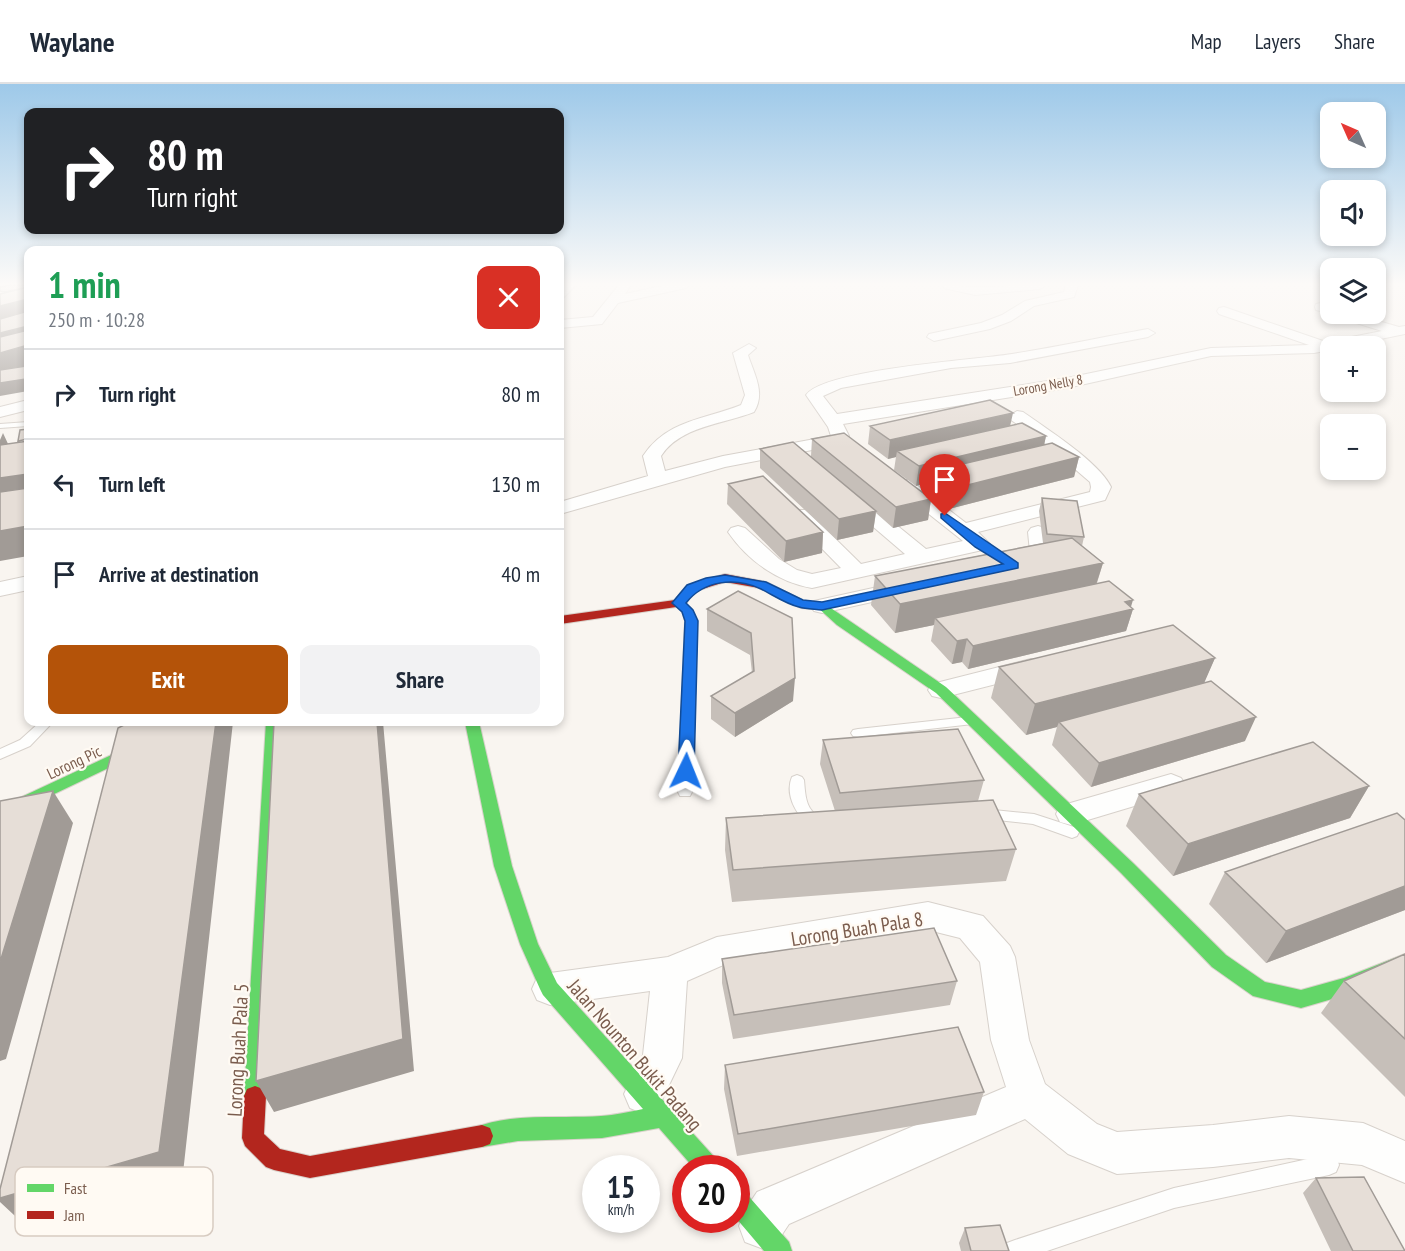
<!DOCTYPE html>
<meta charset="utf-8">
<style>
:root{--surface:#fff;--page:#f2f2f3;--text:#1f2937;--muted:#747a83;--line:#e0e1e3;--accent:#b45309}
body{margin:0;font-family:"PT Sans Narrow",sans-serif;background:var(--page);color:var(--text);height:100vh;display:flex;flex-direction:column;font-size:22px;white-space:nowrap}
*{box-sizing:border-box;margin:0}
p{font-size:20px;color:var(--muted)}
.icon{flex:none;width:33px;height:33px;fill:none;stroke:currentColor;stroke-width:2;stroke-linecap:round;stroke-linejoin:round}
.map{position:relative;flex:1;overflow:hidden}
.drawer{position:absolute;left:24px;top:162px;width:540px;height:480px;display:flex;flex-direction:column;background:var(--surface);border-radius:12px;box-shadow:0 3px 9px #0003}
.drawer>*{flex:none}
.banner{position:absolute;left:24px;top:24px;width:540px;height:126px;border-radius:12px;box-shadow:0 3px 9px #0003;background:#202124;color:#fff;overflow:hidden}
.needle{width:39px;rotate:315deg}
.buttons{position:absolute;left:1320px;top:18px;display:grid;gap:12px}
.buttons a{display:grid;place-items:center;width:66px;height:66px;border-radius:12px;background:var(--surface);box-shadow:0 3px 9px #0003;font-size:30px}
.speed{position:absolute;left:582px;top:1071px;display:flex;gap:12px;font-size:30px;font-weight:700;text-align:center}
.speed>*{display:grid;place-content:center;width:78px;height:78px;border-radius:50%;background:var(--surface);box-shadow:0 3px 9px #0003;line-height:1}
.speed small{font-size:15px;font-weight:400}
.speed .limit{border:9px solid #d22;background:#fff;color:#111}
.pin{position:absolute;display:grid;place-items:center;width:51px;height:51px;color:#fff;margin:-62px -26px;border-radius:50% 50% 50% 0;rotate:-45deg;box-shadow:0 0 6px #0007}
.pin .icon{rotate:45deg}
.me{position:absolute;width:66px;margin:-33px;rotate:2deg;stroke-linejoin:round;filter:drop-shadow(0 0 4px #0008)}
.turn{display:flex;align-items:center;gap:21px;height:126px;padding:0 24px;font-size:27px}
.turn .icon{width:78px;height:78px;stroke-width:2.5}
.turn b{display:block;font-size:42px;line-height:51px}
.round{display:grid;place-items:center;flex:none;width:63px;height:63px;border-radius:12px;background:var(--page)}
.summary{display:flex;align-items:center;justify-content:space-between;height:102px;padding:0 24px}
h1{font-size:36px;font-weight:800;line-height:45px;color:#1e9e55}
.button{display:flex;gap:12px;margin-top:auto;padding:12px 24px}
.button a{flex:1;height:69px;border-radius:12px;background:var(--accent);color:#fff;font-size:24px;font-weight:800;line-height:69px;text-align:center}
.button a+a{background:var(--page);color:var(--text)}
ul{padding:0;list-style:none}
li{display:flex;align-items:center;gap:18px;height:90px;padding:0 24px;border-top:2px solid var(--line)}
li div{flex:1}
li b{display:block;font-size:22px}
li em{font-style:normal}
header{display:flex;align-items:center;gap:36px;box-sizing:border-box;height:84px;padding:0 30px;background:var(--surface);border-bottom:2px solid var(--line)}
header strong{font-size:28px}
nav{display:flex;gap:33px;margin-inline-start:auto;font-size:21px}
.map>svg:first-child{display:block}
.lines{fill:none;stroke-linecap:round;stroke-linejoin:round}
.lane-casing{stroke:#d7d1cb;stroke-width:2}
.street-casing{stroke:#d7d1cb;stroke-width:2}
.fast-casing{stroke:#d9d2cb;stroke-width:2}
.jam-casing{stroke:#d9d2cb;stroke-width:2}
.lane{fill:#fefefd;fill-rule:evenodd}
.street{fill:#fefefd;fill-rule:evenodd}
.fast{fill:#63d668;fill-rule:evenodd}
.jam{fill:#b3261e;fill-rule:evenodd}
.wall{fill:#c6bfb9}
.shaded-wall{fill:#a19b96}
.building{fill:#e6ded7;stroke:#a19b96;stroke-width:1.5}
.route{fill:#1a73e8;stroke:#114b97;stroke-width:1.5}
.labels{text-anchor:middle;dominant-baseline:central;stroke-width:4.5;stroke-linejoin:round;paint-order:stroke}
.far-street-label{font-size:14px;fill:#7a5c4d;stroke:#fffaf3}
.street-label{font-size:16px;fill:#7a5c4d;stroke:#fffaf3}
.near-street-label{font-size:20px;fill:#7a5c4d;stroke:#fffaf3}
.key{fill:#fffaf3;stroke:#d7cbc1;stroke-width:1.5}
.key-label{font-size:16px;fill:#7a5c4d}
</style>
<header>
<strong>Waylane</strong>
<nav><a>Map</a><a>Layers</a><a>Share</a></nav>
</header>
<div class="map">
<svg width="1405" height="1167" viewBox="0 0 1405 1167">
<rect width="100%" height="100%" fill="#f9f5f0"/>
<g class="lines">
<defs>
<path id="lane" d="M 28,338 L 28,342 L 0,344 L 0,340 Z
M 679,516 L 691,524 L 697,537 L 692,708 L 690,712 L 680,712 L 678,708 L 685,537 L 682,527 L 674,519 Z
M 968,633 L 973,634 L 974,637 L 973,640 L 858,653 L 853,652 L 851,649 L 853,646 L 858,645 Z
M 40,638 L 53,638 L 30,662 L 0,675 L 0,665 L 20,656 Z
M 797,691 L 802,693 L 804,696 C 805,706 805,719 812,727 C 816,732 821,733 824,738 L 822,742 L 817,743 C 798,738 784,711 792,693 Z
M 984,725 L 1034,730 L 1077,744 L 1079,748 L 1077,752 L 1072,754 L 1033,740 L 979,734 L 977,730 L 979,726 Z
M 1325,1053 L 1332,1056 L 1339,1081 L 1336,1088 L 1329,1091 L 1174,1124 L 1047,1167 L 1004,1167 L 1007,1159 L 1015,1156 L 1174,1104 L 1317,1073 L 1315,1063 L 1318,1056 Z"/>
<path id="street" d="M 563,201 L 576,201 L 564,213 L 560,214 L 560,204 Z
M 619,201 L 631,201 L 625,210 L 666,201 L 688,201 L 686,204 L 618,219 L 602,240 L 560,244 L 560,236 L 593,233 Z
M 942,201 L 975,203 L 1046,201 L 1040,205 L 975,211 L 944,204 Z
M 1066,201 L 1078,201 L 1074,213 L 1034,222 L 1011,237 L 990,245 L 934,257 L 927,253 L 929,250 L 981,239 L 1002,231 L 1025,217 L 1064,208 Z
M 1321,219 L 1330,222 L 1332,230 L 1316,226 L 1315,223 L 1316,220 Z
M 1224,223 L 1326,258 L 1382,247 L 1337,233 L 1336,230 L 1354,230 L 1399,243 L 1405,242 L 1405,250 L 1346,262 L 1330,262 L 1330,266 L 1314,269 L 1211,272 L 1067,304 L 843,340 L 849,352 L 843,360 L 725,383 L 560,430 L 560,418 L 648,392 L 643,372 C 667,336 703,336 741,321 L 745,311 L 733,269 L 749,260 L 756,264 L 748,271 C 754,290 766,309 754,328 C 724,340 680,342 661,372 L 665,387 L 723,372 L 831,352 L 828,343 L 806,311 C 825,285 975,276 1012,270 C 1057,263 1103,253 1148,245 L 1155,249 L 1148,253 L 1010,279 L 951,284 L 841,304 L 823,312 L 837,330 L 1067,294 L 1211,264 L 1309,261 L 1219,230 L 1217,227 L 1219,224 Z
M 28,316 L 28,326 L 0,333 L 0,323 Z
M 1017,327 L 1023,328 C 1047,345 1099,378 1111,403 L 1105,416 L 978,448 L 990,460 L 987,465 L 812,504 C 778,498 748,477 728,448 L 731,444 L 738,442 L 745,444 L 779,475 L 797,486 L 812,490 L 841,484 L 792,434 L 789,430 L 792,426 L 806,426 L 861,480 L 905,470 L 843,417 L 840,413 L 843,409 L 857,409 L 926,465 L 963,457 L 896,404 L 893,400 L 896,396 L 910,396 L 966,439 L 1090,408 L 1091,403 L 1090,398 L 1047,361 L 1011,336 L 1009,332 Z
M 1038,442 L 1045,444 L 1048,448 L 1052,468 C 1043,481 1026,489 1010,485 L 1007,480 L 1010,475 L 1030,468 L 1028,448 L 1031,444 Z
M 28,492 L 28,506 L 0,512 L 0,498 Z
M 905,497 L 913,499 L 916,504 L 913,509 L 822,529 L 814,527 L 810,522 L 814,517 Z
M 1031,575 L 1040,577 L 1044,583 L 1040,589 L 941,614 L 932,612 L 928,606 L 932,600 Z
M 1171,690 L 1181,694 L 1186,701 L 1181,708 L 1071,741 L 1060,738 L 1056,730 L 1060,722 Z
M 928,818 L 983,832 L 1010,862 L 1015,873 L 1029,956 L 1045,1000 L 1097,1040 L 1117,1048 L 1213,1041 L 1289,1032 L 1363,1039 L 1405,1057 L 1405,1099 L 1362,1081 L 1289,1074 L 1213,1083 L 1117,1090 L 1068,1070 L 1025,1035 L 789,1140 L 777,1158 L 761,1164 L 745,1158 L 739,1142 L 745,1126 L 757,1108 L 1006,1003 L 991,956 L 980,878 L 960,854 L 928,846 L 721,882 L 687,897 L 682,974 L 658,1024 L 644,1030 L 630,1024 L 624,1010 L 643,971 L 650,907 L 550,921 L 537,916 L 532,905 L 537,894 L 550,889 L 668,873 L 717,853 Z"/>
<path id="fast" d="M 822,518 L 946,603 L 1133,779 L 1226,871 L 1265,898 L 1301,906 L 1344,894 L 1405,870 L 1405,887 L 1346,911 L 1301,924 L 1253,912 L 1212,883 L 1121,789 L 936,609 L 837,541 L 816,522 Z
M 182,638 L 200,638 L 198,641 L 0,736 L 0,723 Z
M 266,638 L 280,638 L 266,1012 L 263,1019 L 255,1022 L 247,1019 L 244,1012 Z
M 465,638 L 479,638 L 512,782 L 538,860 L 557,899 L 717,1076 L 720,1084 L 694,1084 L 659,1044 L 602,1054 L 518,1057 L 482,1063 L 474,1060 L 471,1052 L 474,1044 C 513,1028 560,1035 601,1032 C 615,1031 629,1028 643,1025 L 543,911 L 540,905 L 520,860 L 494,782 Z
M 736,1104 L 744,1107 L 789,1158 L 792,1167 L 764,1167 L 736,1134 Z"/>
<path id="jam" d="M 725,490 L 766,498 L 804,517 L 822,518 L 828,522 L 822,526 L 801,524 L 759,504 L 725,498 L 696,507 L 683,522 L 560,540 L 560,532 L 675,516 L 688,501 Z
M 255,1002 L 263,1005 L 266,1012 L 264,1050 L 280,1065 L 310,1072 L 482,1041 L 490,1044 L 493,1052 L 490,1060 L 482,1063 L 310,1094 L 274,1086 L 266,1083 L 245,1062 L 242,1054 L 244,1012 L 247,1005 Z"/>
</defs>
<use href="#lane" class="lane-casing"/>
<use href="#street" class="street-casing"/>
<use href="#fast" class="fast-casing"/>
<use href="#jam" class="jam-casing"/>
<use href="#lane" class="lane"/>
<use href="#street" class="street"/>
<use href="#fast" class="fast"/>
<use href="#jam" class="jam"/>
</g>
<path class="wall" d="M 1010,341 L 1046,352 L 1044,360 L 1079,373 L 1074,393 L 945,426 L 931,416 L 928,436 L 893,444 L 876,429 L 873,448 L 837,456 L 760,384 L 760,365 L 811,372 L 812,355 L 921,408 L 922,400 L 916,402 L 894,386 L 896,373 L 888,375 L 868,360 L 870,342 Z
M 728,400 L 823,448 L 822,469 L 784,478 L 727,420 Z
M 1042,414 L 1084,453 L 1082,462 L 1103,479 L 1097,499 L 1133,525 L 1126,547 L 968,585 L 962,578 L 952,580 L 931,557 L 934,541 L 895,549 L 871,521 L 875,492 L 1043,459 L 1039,427 Z
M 738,507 L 793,617 L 735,653 L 711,635 L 711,612 L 752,589 L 750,571 L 707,547 L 707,525 Z
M 1215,574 L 1204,598 L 1245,657 L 1091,703 L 1052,661 L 1057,643 L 1026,651 L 991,614 L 999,583 Z
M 823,656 L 984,696 L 978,717 L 1016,765 L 1006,797 L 732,818 L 725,766 L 726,734 L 835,727 L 820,680 Z
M 1369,702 L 1350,734 L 1173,792 L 1126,742 L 1139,710 Z
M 1405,736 L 1405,826 L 1266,879 L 1209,820 L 1225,788 Z
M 1405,870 L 1405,1013 L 1321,929 L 1344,897 Z
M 722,875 L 957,897 L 950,921 L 733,955 L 722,899 Z
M 725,981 L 984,1008 L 976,1031 L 737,1072 L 724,1005 Z
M 1316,1094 L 1405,1167 L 1331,1167 L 1303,1109 Z
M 965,1144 L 1009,1167 L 961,1167 L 959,1159 Z"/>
<path class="shaded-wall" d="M 28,207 L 28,237 L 0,244 L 0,222 Z
M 28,242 L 28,260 L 0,267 L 0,249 Z
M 28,261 L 28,307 L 0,312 L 0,269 Z
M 1013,329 L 1009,347 L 897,367 L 896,373 L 888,375 L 890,356 Z
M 3,349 L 9,362 L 0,372 L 0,356 Z
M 1046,352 L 1042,371 L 924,389 L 922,400 L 916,402 L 919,382 Z
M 1079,373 L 1074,393 L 945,426 L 948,406 Z
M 28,390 L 28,418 L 0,423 L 0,394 Z
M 931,415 L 928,436 L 893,444 L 896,423 Z
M 876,427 L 873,448 L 837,456 L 839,435 Z
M 28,442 L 28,472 L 0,477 L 0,447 Z
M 823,448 L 822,469 L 784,478 L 786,457 Z
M 1103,479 L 1094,507 L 935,534 L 934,541 L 895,549 L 900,520 Z
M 1133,516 L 1130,526 L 1133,525 L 1126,547 L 968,585 L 973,562 Z
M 967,555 L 962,578 L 952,580 L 957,557 Z
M 1215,574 L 1202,604 L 1059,638 L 1057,643 L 1026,651 L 1035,620 Z
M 795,594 L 793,617 L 735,653 L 735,629 Z
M 1256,633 L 1245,657 L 1091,703 L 1099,679 Z
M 216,638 L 233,638 L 182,1098 L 28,1144 L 0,1118 L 0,1114 Z
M 377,638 L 383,638 L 414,987 L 274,1028 L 256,997 Z
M 1369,702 L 1350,734 L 1173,792 L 1188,760 Z
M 53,707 L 73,739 L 6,975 L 0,977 L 0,878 Z
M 1405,802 L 1405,826 L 1266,879 L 1286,847 Z"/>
<path class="building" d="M 10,201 L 28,201 L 28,203 L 5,208 L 0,207 L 0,203 Z
M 28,203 L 28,215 L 0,222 L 0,210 Z
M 28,227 L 28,242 L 0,249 L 0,235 Z
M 28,246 L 28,261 L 0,269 L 0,253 Z
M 26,282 L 26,295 L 0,299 L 0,286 Z
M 990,316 L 1013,329 L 890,356 L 870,342 Z
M 1022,339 L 1046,352 L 919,382 L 897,367 Z
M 28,345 L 28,355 L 18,357 L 20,346 Z
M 844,349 L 931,415 L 896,423 L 812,355 Z
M 28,357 L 28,390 L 0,394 L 0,361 Z
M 793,358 L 876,427 L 839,435 L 760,365 Z
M 1052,359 L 1079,373 L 948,406 L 924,389 Z
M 763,392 L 823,448 L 786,457 L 728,400 Z
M 28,404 L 28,442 L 0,447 L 0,408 Z
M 1042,414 L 1077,417 L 1084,453 L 1047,450 Z
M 1072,454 L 1103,479 L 900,520 L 875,492 Z
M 1109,497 L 1133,516 L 1125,518 L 1133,525 L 973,562 L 967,555 L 957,557 L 935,534 Z
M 738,507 L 792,534 L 795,594 L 735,629 L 711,612 L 754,587 L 751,549 L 707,525 Z
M 1173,541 L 1215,574 L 1035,620 L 999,583 Z
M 1211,597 L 1256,633 L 1099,679 L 1059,638 Z
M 130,638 L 216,638 L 159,1068 L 0,1114 L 0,1105 L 118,644 Z
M 274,638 L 377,638 L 403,955 L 256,997 Z
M 958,645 L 984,696 L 840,709 L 823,656 Z
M 1313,658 L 1369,702 L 1188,760 L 1139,710 Z
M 53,707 L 0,878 L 0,717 Z
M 993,716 L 1016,765 L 733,786 L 726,734 Z
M 1397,729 L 1405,736 L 1405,802 L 1286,847 L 1225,788 Z
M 934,844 L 957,897 L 734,931 L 722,875 Z
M 1405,870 L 1405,955 L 1344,897 Z
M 958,943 L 984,1008 L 738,1050 L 725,981 Z
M 1364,1093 L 1405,1167 L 1353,1167 L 1316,1094 Z
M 1000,1141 L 1009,1167 L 971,1167 L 965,1144 Z"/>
<linearGradient id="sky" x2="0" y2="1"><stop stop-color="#9ec9e9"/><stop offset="0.55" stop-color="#fcfaf8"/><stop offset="1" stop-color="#fcfaf8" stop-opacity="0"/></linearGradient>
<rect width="1405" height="364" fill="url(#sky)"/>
<path class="route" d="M 945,429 L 1018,479 L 1018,484 L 822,526 C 814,525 806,525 799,523 C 786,520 773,511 761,505 C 735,493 704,496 686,519 L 693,526 L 698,537 L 694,687 L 691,691 L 680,691 L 678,687 L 685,537 L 682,528 L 672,519 L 687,501 L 706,494 L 725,491 L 766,498 L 803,516 L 822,518 L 1003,480 L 975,463 L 941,434 L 941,430 Z"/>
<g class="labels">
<g class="far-street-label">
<text transform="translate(1048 301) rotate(-10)">Lorong Nelly 8</text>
</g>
<g class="street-label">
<text transform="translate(74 678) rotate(-25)">Lorong Pic</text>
</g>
<g class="near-street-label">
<text transform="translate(857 845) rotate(-9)">Lorong Buah Pala 8</text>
<text transform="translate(238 966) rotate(-87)">Lorong Buah Pala 5</text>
<text transform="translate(635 971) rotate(49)">Jalan Nounton Bukit Padang</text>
</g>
</g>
<rect x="15" y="1083" width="198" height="69" rx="9" class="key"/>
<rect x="27" y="1100" width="27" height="8" fill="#63d668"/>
<rect x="27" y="1127" width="27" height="8" fill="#b3261e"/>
<g class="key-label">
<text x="64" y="1110">Fast</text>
<text x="64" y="1137">Jam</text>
</g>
</svg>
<div class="buttons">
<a><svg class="needle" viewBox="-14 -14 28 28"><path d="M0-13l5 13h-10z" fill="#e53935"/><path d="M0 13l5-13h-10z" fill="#747a83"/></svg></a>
<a><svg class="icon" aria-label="sound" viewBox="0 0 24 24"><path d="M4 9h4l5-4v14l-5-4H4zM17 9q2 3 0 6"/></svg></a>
<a><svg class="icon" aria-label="layers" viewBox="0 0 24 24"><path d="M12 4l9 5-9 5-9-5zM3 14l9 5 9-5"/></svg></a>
<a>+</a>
<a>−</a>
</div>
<div class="speed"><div>15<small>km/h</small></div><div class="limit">20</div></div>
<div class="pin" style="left:945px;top:432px;background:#d93025"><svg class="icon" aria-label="arrive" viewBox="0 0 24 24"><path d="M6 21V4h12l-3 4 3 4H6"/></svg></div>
<svg class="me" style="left:686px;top:687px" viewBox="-20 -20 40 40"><path d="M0-17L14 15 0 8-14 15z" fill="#1a73e8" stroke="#fff" stroke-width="4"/></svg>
<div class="banner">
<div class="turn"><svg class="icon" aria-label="right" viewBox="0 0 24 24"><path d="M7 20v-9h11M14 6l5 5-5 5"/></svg><div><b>80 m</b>Turn right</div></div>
</div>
<section class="drawer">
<div class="summary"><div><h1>1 min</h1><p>250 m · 10:28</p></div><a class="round" style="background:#d93025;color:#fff"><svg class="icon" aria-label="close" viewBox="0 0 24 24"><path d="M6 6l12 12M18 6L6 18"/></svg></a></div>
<ul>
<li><svg class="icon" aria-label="right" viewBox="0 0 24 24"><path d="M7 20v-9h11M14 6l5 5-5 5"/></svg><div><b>Turn right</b></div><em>80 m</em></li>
<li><svg class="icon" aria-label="left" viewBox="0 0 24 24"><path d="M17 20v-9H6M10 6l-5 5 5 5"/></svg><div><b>Turn left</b></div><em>130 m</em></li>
<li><svg class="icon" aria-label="arrive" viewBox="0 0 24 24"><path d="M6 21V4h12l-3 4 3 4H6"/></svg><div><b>Arrive at destination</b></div><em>40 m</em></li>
</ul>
<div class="button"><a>Exit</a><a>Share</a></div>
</section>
</div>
